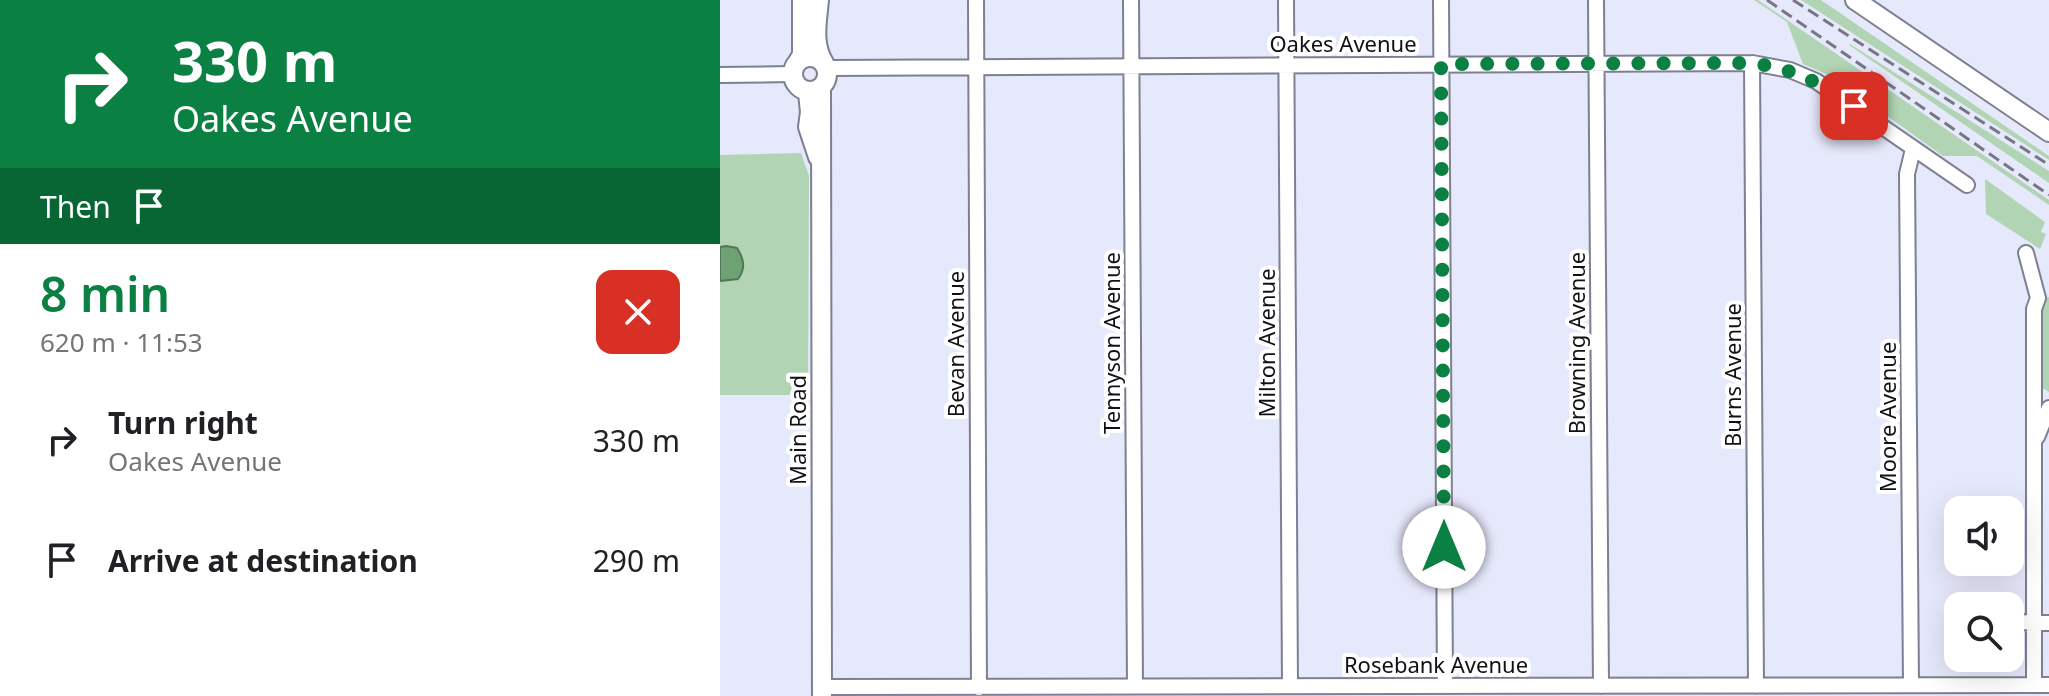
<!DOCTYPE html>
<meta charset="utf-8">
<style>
:root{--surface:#fff;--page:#f6f6f6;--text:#202124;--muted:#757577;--accent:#0b8043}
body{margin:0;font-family:"Noto Sans",sans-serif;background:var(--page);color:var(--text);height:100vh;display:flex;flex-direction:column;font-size:30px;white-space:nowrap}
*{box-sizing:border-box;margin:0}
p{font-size:26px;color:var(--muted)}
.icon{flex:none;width:44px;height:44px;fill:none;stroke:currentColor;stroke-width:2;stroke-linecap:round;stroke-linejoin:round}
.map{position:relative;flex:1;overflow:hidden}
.drawer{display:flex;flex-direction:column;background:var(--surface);width:720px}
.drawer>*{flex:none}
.banner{background:#0b8043;color:#fff;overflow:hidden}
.tools{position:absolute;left:1224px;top:496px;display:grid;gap:16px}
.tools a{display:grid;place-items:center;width:80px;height:80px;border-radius:16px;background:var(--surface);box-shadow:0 8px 32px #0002;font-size:40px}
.pin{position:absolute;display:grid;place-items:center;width:68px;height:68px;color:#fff;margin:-34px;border-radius:16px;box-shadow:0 4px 12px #0006}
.me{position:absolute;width:88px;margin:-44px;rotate:0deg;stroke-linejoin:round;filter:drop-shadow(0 0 6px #0008)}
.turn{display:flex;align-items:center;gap:28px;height:168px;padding:0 40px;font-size:36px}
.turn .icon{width:104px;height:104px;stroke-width:2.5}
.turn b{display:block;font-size:56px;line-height:68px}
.then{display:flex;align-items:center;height:76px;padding:0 40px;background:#0003;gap:16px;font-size:30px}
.round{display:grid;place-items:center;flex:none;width:84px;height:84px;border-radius:16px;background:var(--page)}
.summary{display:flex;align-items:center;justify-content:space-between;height:136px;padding:0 40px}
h1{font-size:48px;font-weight:600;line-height:60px;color:var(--accent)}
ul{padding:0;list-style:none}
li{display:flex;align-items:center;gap:24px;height:120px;padding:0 40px}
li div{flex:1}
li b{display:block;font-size:30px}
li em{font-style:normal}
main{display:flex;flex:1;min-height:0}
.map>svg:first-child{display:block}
.green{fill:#b1d5b4}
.water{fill:#6ea275;stroke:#527658;stroke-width:2}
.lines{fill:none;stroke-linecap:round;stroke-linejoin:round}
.minor-casing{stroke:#7d8090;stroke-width:18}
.major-casing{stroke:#7d8090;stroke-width:22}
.minor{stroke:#fff;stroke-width:14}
.major{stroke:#fff;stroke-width:18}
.rail{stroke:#767783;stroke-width:3;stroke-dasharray:12 6;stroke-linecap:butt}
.route{stroke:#0b8043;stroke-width:14;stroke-dasharray:0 25.2}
.labels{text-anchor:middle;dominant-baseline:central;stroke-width:8;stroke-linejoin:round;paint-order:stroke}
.street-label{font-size:22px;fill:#101016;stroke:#fff}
</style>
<main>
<section class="drawer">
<div class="banner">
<div class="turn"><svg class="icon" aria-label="right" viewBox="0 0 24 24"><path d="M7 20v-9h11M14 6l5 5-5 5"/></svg><div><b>330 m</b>Oakes Avenue</div></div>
<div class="then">Then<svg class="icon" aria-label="arrive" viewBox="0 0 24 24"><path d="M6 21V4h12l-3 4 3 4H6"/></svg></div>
</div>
<div class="summary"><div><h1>8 min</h1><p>620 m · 11:53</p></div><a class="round" style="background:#d93025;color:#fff"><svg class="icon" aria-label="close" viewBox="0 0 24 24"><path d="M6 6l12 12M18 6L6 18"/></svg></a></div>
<ul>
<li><svg class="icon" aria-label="right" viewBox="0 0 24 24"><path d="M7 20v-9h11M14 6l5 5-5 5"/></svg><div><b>Turn right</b><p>Oakes Avenue</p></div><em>330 m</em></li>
<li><svg class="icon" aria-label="arrive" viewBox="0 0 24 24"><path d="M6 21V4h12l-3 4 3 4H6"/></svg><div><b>Arrive at destination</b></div><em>290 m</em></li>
</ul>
</section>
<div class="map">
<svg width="1329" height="696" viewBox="0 0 1329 696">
<rect width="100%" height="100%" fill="#e6e8fb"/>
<path class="green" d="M 1034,0 L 1038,0 L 1329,200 L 1329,205 L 1257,156 L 1223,156 L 1113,77 L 1083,64 L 1067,22 Z
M 1081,0 L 1101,0 L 1329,156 L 1329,160 Z
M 1130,44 L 1329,171 L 1329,183 L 1129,45 Z
M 81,153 L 89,176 L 88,395 L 0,395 L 0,155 Z
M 1265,179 L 1325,222 L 1321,232 L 1326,234 L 1320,249 L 1266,214 Z
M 1329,297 L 1329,392 L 1319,386 L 1316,309 L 1323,298 Z"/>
<path class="water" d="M 6,246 L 17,248 C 24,259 26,268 18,279 L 0,281 L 0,247 Z"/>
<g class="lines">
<defs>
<path id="minor" d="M 256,0 L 259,688
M 411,0 L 415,686
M 566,0 L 570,686
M 721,0 L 725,686
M 876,0 L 881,686
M 1032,63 L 1036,686
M 107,68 L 1032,63 L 1070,70 L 1096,81 L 1247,185
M 0,75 L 73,74
M 1306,253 L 1318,298 L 1314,309 L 1314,685
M 1317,437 L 1329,408
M 1290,622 L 1329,623
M 1191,685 L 1187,174 L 1193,149
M 102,687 L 1329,685"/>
<path id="major" d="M 99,0 C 97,23 92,43 104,63
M 1135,0 L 1329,132
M73 74a17 17 0 1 1 34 0a17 17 0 1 1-34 0Z
M 77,63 L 82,55 L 82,0
M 101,88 L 102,696
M 88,93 L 90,112 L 88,127 L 98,157"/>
</defs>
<use href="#minor" class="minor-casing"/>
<use href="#major" class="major-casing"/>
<use href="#minor" class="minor"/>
<use href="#major" class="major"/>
<path class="rail" d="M 1047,0 L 1329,195
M 1073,0 L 1329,165"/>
</g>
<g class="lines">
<path class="route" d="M 724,547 L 721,64 L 1032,63 C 1075,69 1098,82 1134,106"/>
</g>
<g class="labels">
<g class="street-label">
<text x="623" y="43">Oakes Avenue</text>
<text transform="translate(391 343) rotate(-90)">Tennyson Avenue</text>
<text transform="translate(546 343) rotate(-90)">Milton Avenue</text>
<text transform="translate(856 343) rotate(-90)">Browning Avenue</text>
<text transform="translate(235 344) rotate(-90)">Bevan Avenue</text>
<text transform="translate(1012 375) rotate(-90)">Burns Avenue</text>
<text transform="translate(1167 417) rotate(-90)">Moore Avenue</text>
<text transform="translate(77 430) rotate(-90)">Main Road</text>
<text x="716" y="664">Rosebank Avenue</text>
</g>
</g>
</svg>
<div class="tools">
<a><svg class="icon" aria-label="sound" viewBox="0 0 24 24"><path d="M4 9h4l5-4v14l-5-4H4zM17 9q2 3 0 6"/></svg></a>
<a><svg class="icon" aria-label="search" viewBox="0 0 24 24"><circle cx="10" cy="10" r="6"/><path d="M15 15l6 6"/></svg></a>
</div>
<div class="pin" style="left:1134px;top:106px;background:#d93025"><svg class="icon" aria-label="arrive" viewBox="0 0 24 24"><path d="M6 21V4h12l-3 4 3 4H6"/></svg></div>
<svg class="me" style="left:724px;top:547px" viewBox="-20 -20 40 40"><circle r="19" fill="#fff"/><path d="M0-13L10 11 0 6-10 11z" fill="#0b8043"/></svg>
</div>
</main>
